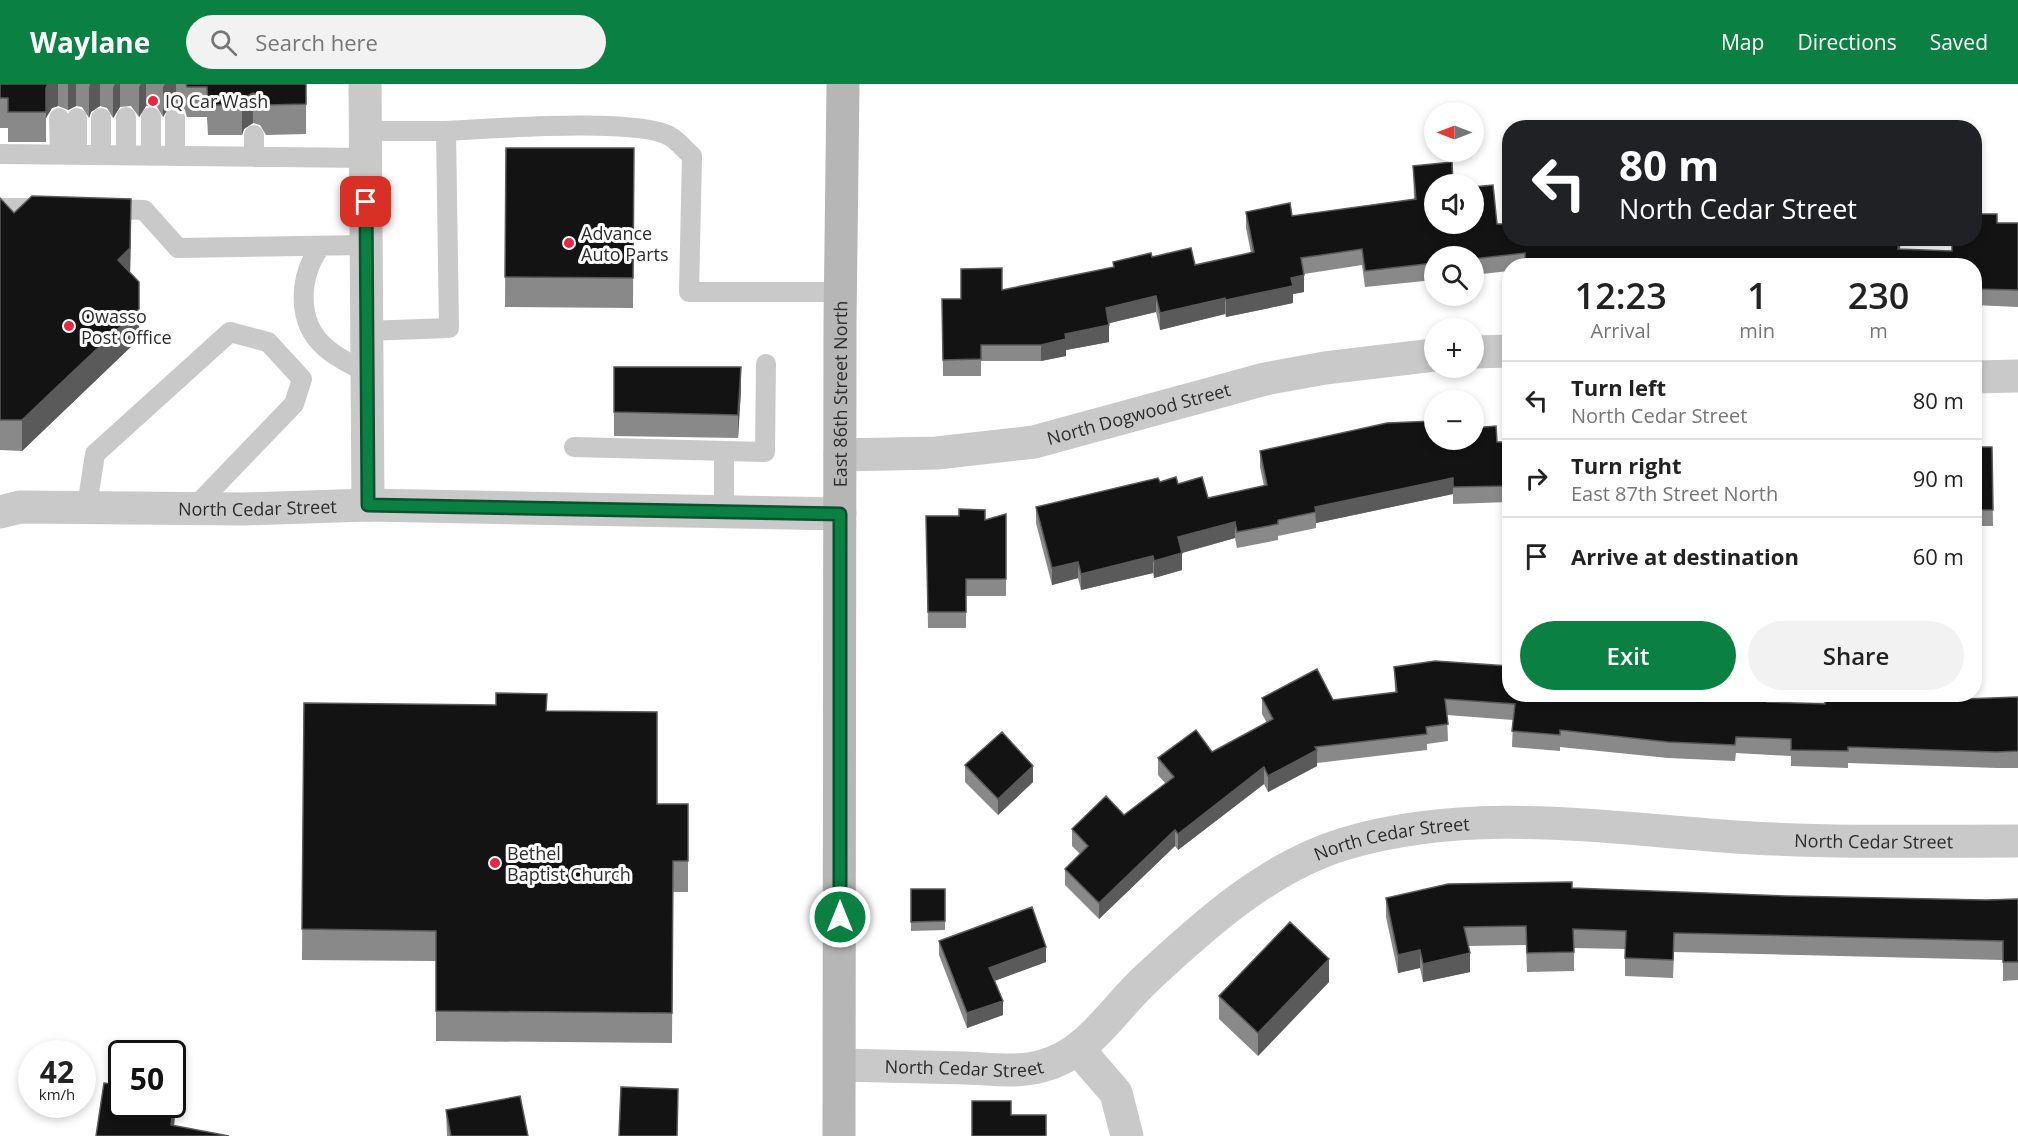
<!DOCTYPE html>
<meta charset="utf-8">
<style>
:root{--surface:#fff;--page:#f2f2f2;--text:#222;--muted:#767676;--line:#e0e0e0;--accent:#0b8043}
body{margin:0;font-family:"Open Sans",sans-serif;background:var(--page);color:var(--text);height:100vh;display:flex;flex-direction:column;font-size:22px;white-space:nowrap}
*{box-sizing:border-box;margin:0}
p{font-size:20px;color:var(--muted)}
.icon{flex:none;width:33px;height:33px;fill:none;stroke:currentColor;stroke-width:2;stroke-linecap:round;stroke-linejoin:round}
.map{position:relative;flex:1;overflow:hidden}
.drawer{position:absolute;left:1502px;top:174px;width:480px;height:444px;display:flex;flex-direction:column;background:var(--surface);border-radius:24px;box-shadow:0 3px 9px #0003}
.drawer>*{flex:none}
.guide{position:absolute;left:1502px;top:36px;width:480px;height:126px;border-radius:24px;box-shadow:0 3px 9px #0003;background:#202124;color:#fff;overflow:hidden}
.needle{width:39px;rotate:270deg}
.buttons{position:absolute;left:1424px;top:18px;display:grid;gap:12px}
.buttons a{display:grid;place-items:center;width:60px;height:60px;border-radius:50%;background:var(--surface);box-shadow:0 3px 9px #0003;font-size:30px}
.speed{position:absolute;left:18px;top:956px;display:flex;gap:12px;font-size:30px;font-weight:700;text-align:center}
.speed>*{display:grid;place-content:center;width:78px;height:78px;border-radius:50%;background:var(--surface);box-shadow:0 3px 9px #0003;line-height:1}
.speed small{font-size:15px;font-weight:400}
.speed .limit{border:3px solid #111;border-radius:9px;background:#fff;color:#111}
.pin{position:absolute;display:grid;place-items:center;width:51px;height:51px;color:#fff;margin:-26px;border-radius:12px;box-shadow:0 3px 9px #0006}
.me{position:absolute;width:66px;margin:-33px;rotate:0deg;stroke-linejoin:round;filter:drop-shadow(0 0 4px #0008)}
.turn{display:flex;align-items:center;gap:21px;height:126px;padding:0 18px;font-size:27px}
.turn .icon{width:78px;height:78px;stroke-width:2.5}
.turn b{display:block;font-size:42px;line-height:51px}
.eta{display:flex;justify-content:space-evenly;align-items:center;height:102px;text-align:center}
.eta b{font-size:36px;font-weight:600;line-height:42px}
.cta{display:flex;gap:12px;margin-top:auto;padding:12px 18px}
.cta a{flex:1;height:69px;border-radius:36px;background:var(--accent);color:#fff;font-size:24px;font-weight:600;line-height:69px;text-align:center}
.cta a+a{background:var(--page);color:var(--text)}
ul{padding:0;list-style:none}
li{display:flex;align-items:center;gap:18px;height:78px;padding:0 18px;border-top:2px solid var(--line)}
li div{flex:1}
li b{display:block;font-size:22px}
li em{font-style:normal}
header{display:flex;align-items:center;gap:36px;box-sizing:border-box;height:84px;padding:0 30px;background:var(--accent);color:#fff}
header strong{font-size:28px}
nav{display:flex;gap:33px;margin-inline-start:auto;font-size:21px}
.search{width:420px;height:54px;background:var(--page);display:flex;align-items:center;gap:15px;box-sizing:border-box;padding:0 21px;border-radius:33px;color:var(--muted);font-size:22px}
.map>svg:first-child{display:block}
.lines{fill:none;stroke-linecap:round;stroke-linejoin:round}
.service{stroke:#c9c9c9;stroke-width:20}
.minor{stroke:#c9c9c9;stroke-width:33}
.secondary{stroke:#b6b6b6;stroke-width:33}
.wall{fill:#898989}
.shaded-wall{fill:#5a5a5a}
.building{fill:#131313;stroke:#5a5a5a;stroke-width:1.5}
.route-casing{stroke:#07532c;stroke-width:15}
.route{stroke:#0b8043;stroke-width:10}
.poi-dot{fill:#e82842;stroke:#fff;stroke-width:2}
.labels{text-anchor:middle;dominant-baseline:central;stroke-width:6;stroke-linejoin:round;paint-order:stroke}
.poi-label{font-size:18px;fill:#2c2c2c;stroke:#fff;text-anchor:start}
.street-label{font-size:18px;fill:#2c2c2c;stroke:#fff}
</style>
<header>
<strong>Waylane</strong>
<div class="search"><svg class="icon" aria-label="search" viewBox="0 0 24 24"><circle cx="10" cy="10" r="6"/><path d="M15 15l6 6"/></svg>Search here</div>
<nav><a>Map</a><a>Directions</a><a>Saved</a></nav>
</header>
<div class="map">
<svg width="2018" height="1052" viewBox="0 0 2018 1052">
<rect width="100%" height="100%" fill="#fff"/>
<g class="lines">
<path class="service" d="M 126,33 L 126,71
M 151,33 L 151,72
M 175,33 L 175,72
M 59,34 L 60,70
M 77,34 L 77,71
M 101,34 L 101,71
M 365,47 L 446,47 L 449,244 L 366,247
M 446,47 C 489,45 641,33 671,53 C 679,58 685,66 692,72 L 689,208 L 840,208
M 254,51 L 254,73
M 0,70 L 365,74
M 0,124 L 45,124
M 105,125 L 144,126 L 178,164 L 366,161
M 321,162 C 299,191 295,238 326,264 C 337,274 353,281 366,289
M 574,363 L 765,368 L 766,280
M 724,367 L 724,427
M 87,422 L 95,370 L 230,248 L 268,258 L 302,295 L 294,320 L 194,424"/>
<g class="minor">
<path d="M 365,0 L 368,421"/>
<path d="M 1473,268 L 1509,267"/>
<path d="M 1974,293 L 2018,292"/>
<path id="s1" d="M 840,371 L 937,369 L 1034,358 L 1265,295 L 1325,284 L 1434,271"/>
<path id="s2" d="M 0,428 L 20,423 L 244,425 L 368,421 L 840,430"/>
<path d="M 1078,965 L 1116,1009 L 1127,1052"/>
<path id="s3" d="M 840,981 C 882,982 924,983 966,984 C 991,985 1018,989 1042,982 C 1088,971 1114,924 1147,894 C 1204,841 1268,783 1344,760 C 1478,720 1616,746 1752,754 C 1841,759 1930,757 2018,757"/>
</g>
<path class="secondary" id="s4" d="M 839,1052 L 840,239 L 843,0"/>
</g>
<path class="wall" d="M 0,0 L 306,0 L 306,50 L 266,51 L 260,41 L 253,39 L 244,45 L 242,51 L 208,51 L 207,33 L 187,33 L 185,27 L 176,21 L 169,23 L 163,33 L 157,23 L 146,22 L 139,33 L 131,22 L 120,23 L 113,34 L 107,24 L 100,22 L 91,28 L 89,34 L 82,23 L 76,22 L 68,26 L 58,22 L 52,24 L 46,34 L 46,58 L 8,58 L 8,44 L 0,44 Z
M 506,64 L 634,64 L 633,224 L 505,223 Z
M 1413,82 L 1434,100 L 1497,140 L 1760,159 L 1901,154 L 1900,165 L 1952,167 L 1997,139 L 2018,139 L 2018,223 L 1974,221 L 1974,182 L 1509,182 L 1509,187 L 1473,191 L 1473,172 L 1434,172 L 1434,196 L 1365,203 L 1362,181 L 1304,190 L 1304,208 L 1293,210 L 1293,219 L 1226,233 L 1225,230 L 1160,246 L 1156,228 L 1109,239 L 1109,258 L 1066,266 L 1066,272 L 1041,277 L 981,277 L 981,292 L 943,292 L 942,215 L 961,215 L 1113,183 L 1113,178 L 1152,173 L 1195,181 L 1251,169 L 1246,144 L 1246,128 L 1292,132 L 1414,115 Z
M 0,114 L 14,129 L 131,145 L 130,189 L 139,255 L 22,367 L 0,366 Z
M 614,283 L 741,306 L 738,354 L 614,352 Z
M 1497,358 L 1509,358 L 1509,418 L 1453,420 L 1453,410 L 1316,439 L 1316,444 L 1278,452 L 1278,456 L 1237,464 L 1235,454 L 1182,469 L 1182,486 L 1154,494 L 1153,489 L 1081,506 L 1078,494 L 1052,501 L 1036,439 L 1036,423 L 1160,398 L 1178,400 L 1208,414 L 1264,402 L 1260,383 L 1260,367 Z
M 1974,363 L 1992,363 L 1993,442 L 1974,442 Z
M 1006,430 L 1006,512 L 966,512 L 966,544 L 928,544 L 926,432 L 985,436 Z
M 1394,583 L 1509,610 L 1825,620 L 2018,613 L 2018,684 L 1997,684 L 1848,679 L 1848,684 L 1791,682 L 1791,672 L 1736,669 L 1735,677 L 1668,674 L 1560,663 L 1560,667 L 1512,663 L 1513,636 L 1447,631 L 1448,657 L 1427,660 L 1427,666 L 1317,679 L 1317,682 L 1268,708 L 1264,700 L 1178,766 L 1175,762 L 1099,835 L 1065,801 L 1065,785 L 1080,770 L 1072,762 L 1072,745 L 1124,731 L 1166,700 L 1158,691 L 1158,674 L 1212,668 L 1267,639 L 1262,630 L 1262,614 L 1333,616 L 1395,608 Z
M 304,619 L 547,627 L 657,720 L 688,720 L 688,808 L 673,808 L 672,959 L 436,957 L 436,877 L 302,876 Z
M 965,681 L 1033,698 L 998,731 L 965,698 Z
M 1572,804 L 1785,812 L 1986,816 L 2018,815 L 2018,896 L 2003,897 L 2003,876 L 1674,868 L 1673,894 L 1625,892 L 1625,865 L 1574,864 L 1574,887 L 1527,888 L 1526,861 L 1468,862 L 1470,888 L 1423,898 L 1420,884 L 1398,889 L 1386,833 L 1386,814 Z
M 911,805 L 945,805 L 945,846 L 911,847 Z
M 939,857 L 1046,878 L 994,897 L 1003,931 L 967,944 L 939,871 Z
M 1329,898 L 1258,972 L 1219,935 L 1219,912 Z
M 446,1026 L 528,1052 L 447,1052 Z"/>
<path class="shaded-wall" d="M 48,0 L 58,0 L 58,22 L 52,24 L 46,34 L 46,4 Z
M 68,0 L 76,0 L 76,22 L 68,26 Z
M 90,0 L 100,0 L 100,22 L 91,28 L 89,34 L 89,4 Z
M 115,0 L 120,0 L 120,23 L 113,34 L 113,4 Z
M 141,0 L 146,0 L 146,22 L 139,33 L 139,3 Z
M 165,0 L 176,0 L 176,21 L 169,23 L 163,33 L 163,3 Z
M 253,9 L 253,39 L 244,45 L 242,51 L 242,21 L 244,14 Z
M 131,115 L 131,145 L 130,195 L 118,176 Z
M 1899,154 L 1901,154 L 1898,182 L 1898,165 Z
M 1304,191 L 1304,208 L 1293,210 L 1293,219 L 1226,233 L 1226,216 L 1291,194 Z
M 1156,212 L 1156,228 L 1106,240 L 1106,224 Z
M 1225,214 L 1225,230 L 1160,246 L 1160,229 Z
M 139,225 L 139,255 L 22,367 L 22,336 Z
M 1109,241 L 1109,258 L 1066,266 L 1066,272 L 1041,277 L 1041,261 L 1065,250 Z
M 741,283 L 741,306 L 738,354 L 738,331 Z
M 1453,394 L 1453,410 L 1316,439 L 1315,423 Z
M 1235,438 L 1235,454 L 1178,470 L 1178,453 Z
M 1182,469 L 1182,486 L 1154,494 L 1154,477 Z
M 1153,472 L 1153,489 L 1081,506 L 1081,490 Z
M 1078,478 L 1078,494 L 1052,501 L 1052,484 Z
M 1317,666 L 1317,682 L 1268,708 L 1268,692 Z
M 1033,682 L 1033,698 L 998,731 L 998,715 Z
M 1264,683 L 1264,700 L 1178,766 L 1178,750 Z
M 1175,746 L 1175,762 L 1099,835 L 1099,819 Z
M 1046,863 L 1046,878 L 989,899 L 989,884 Z
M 1420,866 L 1420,884 L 1398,889 L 1398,871 Z
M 1470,869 L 1470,888 L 1423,898 L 1423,880 Z
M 1329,875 L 1329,898 L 1258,972 L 1258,949 Z
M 1003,917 L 1003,931 L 967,944 L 967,929 Z
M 175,1009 L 175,1033 L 173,1052 L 171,1041 Z"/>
<path class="building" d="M 0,0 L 48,0 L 46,4 L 46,28 L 8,28 L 8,14 L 0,14 Z
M 186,0 L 306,0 L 306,20 L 266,21 L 260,11 L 253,9 L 244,14 L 242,21 L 208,21 L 207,3 L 187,3 Z
M 506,64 L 634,64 L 633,194 L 505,193 Z
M 1452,78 L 1453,100 L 1434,100 L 1434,140 L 1473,140 L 1473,103 L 1493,101 L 1497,140 L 1509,140 L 1509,154 L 1707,154 L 1760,159 L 1760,154 L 1899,154 L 1898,165 L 1952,167 L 1952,154 L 1974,154 L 1974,130 L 1997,130 L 1997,139 L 2018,139 L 2018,206 L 1974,205 L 1974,182 L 1660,182 L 1587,175 L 1587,179 L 1525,179 L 1525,169 L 1473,175 L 1473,172 L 1434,172 L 1434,179 L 1365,187 L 1362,165 L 1301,174 L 1304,191 L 1291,194 L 1293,202 L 1226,216 L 1225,214 L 1160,229 L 1156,212 L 1106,224 L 1109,241 L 1065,250 L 1066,255 L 1041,261 L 981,261 L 981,275 L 943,276 L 942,215 L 961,215 L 961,185 L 1002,184 L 1002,206 L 1114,183 L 1113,178 L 1151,169 L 1152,173 L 1191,164 L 1195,181 L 1254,168 L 1246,128 L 1290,119 L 1292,132 L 1416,115 L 1413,82 Z
M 32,112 L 131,115 L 130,164 L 118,176 L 139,198 L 139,225 L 22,336 L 0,336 L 0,114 L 14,129 Z
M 614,283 L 741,283 L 738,331 L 614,328 Z
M 1434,337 L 1434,356 L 1473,356 L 1473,344 L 1496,342 L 1497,358 L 1509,358 L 1509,402 L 1453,403 L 1453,394 L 1315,423 L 1316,428 L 1278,436 L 1278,440 L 1237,448 L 1235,438 L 1178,453 L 1182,469 L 1154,477 L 1153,472 L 1081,490 L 1078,478 L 1052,484 L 1036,423 L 1158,394 L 1160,398 L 1176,393 L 1178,400 L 1202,393 L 1208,414 L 1267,401 L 1260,367 L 1387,339 Z
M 1974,363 L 1992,363 L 1993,426 L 1974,426 Z
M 959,425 L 985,426 L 985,436 L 1006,430 L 1006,495 L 966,495 L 966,528 L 928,528 L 926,432 L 959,432 Z
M 1435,577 L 1509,582 L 1509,610 L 1767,610 L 1767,618 L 1825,620 L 1825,610 L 1964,610 L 1964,615 L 2018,613 L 2018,667 L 1997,668 L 1848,663 L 1848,667 L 1791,666 L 1791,655 L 1736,653 L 1735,661 L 1668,658 L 1560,646 L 1560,651 L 1512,647 L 1515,620 L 1445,615 L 1448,640 L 1426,643 L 1427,650 L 1315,663 L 1317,666 L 1268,692 L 1264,683 L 1178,750 L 1175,746 L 1099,819 L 1065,785 L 1088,762 L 1072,745 L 1106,712 L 1124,731 L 1174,693 L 1158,674 L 1196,646 L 1212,668 L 1273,635 L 1262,614 L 1317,585 L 1333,616 L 1397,608 L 1394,583 Z
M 496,609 L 547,610 L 546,627 L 657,628 L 657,720 L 688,720 L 688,777 L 673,777 L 672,929 L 436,927 L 436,847 L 302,845 L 304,619 L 496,621 Z
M 1002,648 L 1033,682 L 998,715 L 965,681 Z
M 1572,798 L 1572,804 L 1785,812 L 1986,816 L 2018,815 L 2018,878 L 2003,878 L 2003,857 L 1674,849 L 1673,876 L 1625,874 L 1626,847 L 1573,845 L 1574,868 L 1527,869 L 1526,842 L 1464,843 L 1470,869 L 1423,880 L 1420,866 L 1398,871 L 1386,814 L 1448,800 Z
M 911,805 L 945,805 L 945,837 L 911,838 Z
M 1032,823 L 1046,863 L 989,884 L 1003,917 L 967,929 L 939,857 Z
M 1290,838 L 1329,875 L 1258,949 L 1219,912 Z
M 104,999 L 122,1002 L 122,1020 L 172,1020 L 172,1009 L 175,1009 L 171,1041 L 229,1052 L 96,1052 Z
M 621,1003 L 678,1005 L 677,1052 L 619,1052 Z
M 520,1012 L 528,1052 L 451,1052 L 446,1026 Z
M 972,1017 L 1011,1017 L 1011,1031 L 1046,1031 L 1046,1052 L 972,1052 Z"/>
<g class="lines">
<defs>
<path id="route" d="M 366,118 L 368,421 L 840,430 L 840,833"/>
</defs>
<use href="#route" class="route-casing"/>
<use href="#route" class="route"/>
</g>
<g class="poi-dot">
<circle cx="153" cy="17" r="6"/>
<circle cx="569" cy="159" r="6"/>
<circle cx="69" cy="242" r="6"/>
<circle cx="495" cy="779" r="6"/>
</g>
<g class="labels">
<g class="poi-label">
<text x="165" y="17">IQ Car Wash</text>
<text x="581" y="149">Advance<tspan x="581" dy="21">Auto Parts</tspan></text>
<text x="81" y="232">Owasso<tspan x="81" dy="21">Post Office</tspan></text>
<text x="507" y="769">Bethel<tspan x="507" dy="21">Baptist Church</tspan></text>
</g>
<g class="street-label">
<text stroke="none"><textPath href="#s4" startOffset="742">East 86th Street North</textPath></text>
<text stroke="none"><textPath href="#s1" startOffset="303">North Dogwood Street</textPath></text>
<text stroke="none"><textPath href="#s2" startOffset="258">North Cedar Street</textPath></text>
<text stroke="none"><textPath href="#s3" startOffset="1114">North Cedar Street</textPath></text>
<text stroke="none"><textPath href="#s3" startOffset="630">North Cedar Street</textPath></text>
<text stroke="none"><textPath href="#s3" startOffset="124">North Cedar Street</textPath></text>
</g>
</g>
</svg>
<div class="buttons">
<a><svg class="needle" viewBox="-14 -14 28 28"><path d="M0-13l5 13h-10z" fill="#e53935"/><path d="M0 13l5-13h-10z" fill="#767676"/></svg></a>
<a><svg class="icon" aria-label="sound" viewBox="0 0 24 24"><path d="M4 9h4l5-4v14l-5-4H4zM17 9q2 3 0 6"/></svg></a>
<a><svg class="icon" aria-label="search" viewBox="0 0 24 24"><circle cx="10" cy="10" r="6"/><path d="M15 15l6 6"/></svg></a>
<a>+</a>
<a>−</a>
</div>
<div class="speed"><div>42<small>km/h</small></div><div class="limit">50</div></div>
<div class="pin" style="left:366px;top:118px;background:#d93025"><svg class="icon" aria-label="arrive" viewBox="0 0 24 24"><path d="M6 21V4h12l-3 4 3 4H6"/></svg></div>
<svg class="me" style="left:840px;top:833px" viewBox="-20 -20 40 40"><circle r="17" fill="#0b8043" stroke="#fff" stroke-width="3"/><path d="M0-11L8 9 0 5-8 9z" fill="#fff"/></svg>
<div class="guide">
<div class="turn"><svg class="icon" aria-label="left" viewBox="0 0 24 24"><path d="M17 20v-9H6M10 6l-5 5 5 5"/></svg><div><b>80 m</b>North Cedar Street</div></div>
</div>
<section class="drawer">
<div class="eta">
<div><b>12:23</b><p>Arrival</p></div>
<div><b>1</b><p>min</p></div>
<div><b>230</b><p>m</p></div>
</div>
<ul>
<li><svg class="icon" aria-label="left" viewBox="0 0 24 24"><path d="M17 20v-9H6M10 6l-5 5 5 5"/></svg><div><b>Turn left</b><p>North Cedar Street</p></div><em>80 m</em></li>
<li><svg class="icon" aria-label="right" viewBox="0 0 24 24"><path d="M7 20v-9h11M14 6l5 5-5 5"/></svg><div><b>Turn right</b><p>East 87th Street North</p></div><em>90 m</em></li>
<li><svg class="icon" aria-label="arrive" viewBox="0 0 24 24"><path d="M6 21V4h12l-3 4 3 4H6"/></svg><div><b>Arrive at destination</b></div><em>60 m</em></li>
</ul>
<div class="cta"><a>Exit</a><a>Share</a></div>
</section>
</div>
